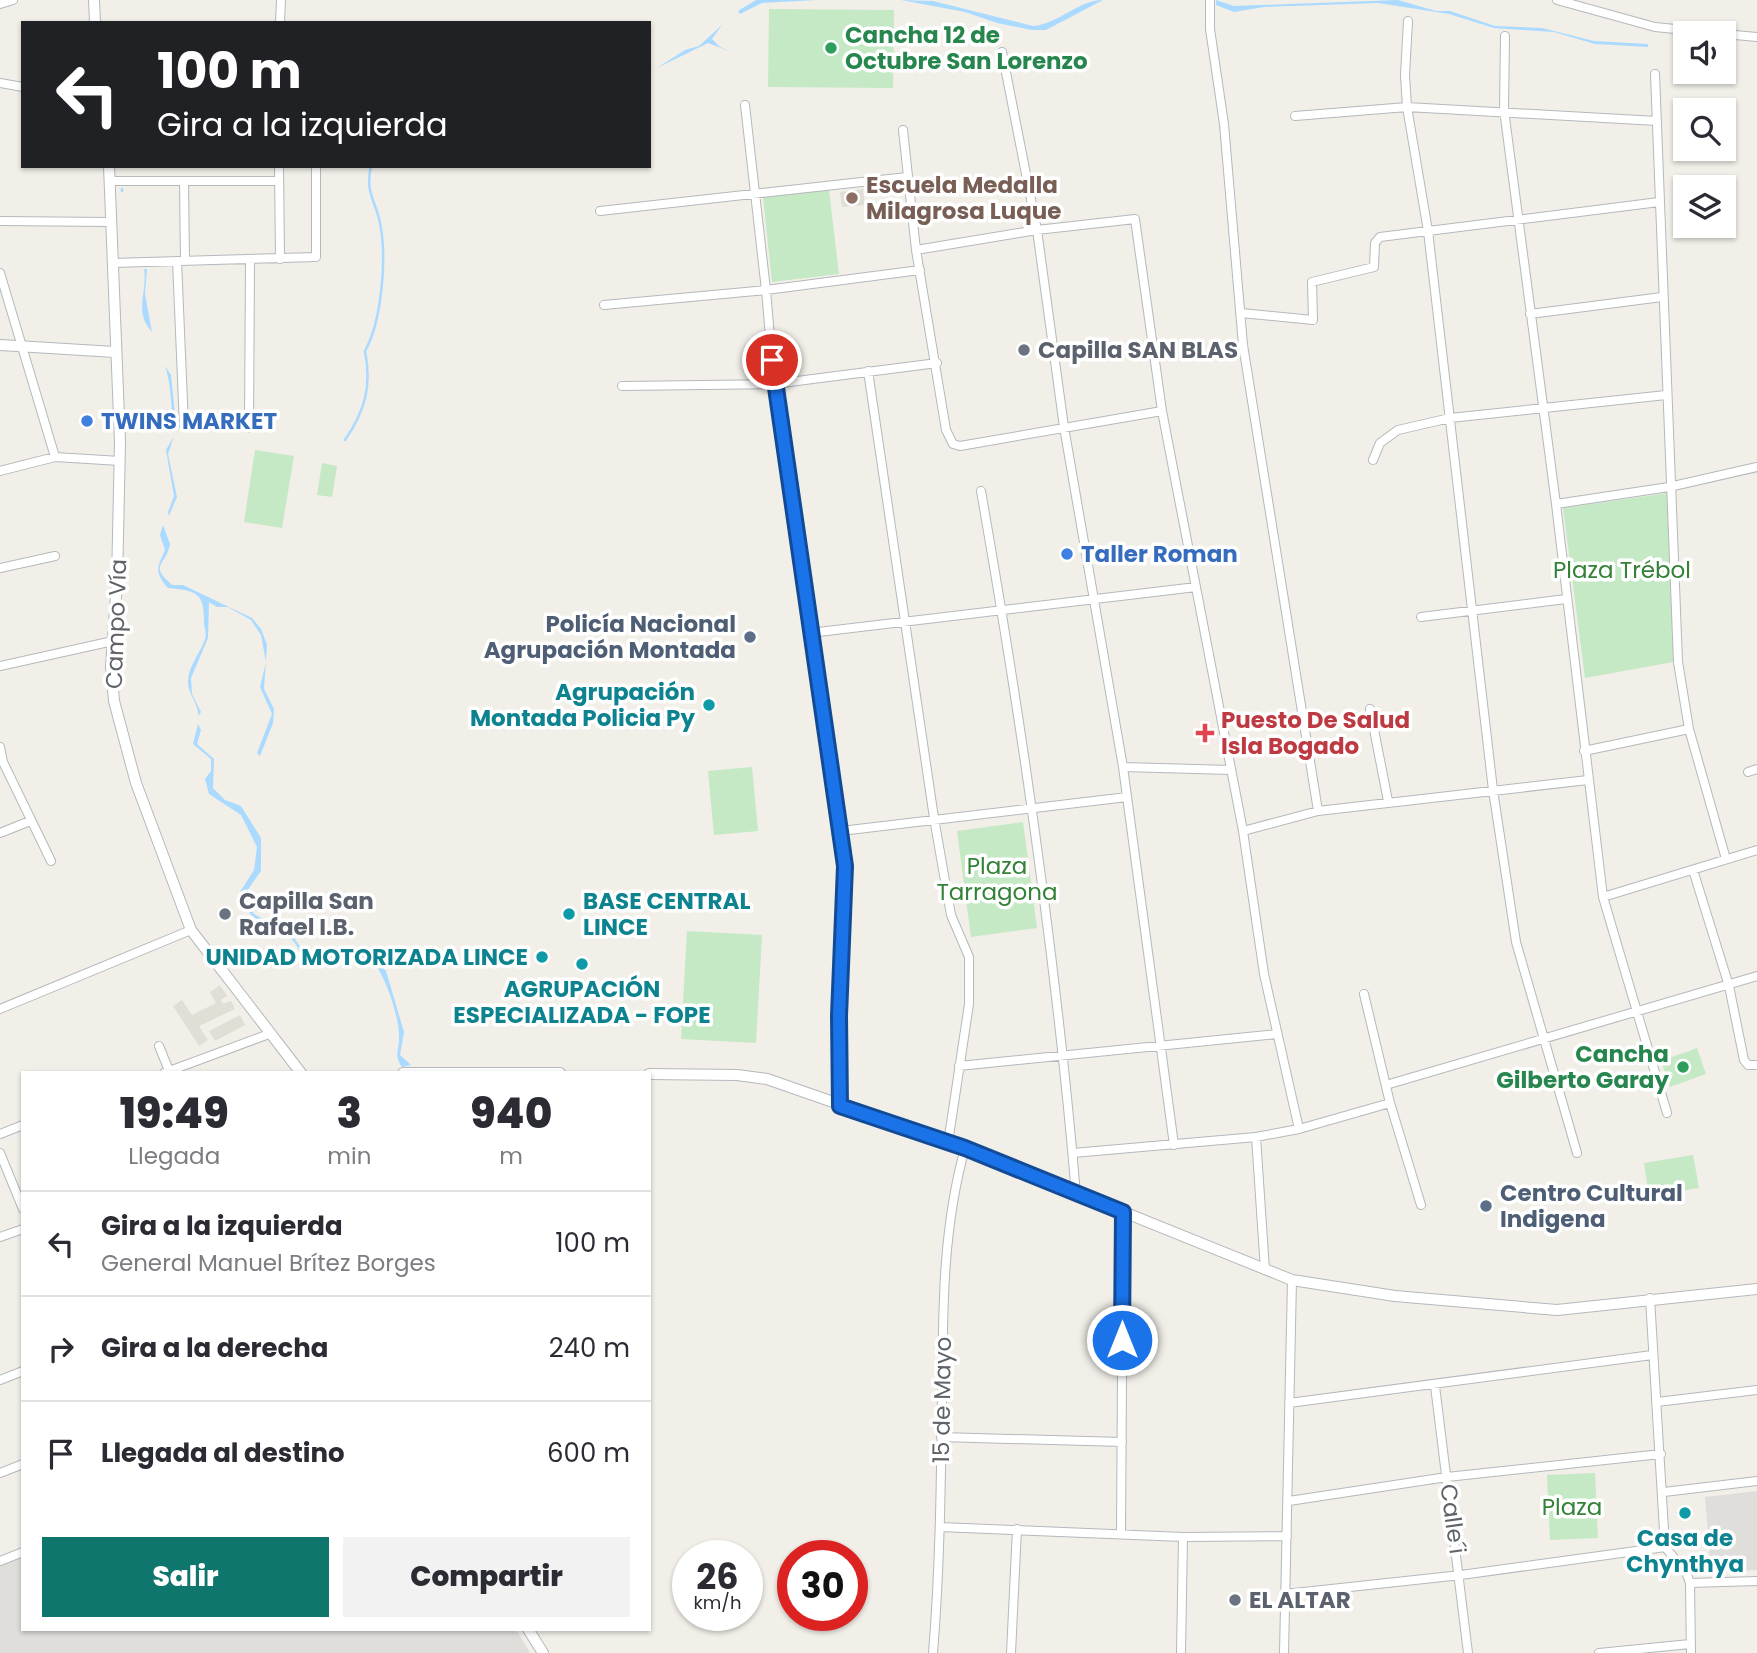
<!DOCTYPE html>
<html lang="es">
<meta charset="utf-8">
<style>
:root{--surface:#fff;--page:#f2f2f3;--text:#2b2b33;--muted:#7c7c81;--line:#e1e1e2;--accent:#0f766e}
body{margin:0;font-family:Poppins,sans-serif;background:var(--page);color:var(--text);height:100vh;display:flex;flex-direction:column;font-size:26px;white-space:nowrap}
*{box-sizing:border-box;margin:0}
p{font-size:23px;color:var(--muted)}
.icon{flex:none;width:38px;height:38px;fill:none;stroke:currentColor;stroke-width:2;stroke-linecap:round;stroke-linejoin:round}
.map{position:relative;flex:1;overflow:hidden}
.drawer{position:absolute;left:21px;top:1071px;width:630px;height:560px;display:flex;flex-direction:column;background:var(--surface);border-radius:0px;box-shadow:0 2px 5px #0004}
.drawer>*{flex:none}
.guide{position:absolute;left:21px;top:21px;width:630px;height:147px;border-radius:0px;box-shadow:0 2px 5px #0004;background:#202124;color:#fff;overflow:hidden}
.tools{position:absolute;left:1673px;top:21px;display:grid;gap:14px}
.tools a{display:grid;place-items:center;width:63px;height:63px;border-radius:0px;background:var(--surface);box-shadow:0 2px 5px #0004;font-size:35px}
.speed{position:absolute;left:672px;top:1540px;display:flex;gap:14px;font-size:35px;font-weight:700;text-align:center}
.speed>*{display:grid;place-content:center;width:91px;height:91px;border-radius:50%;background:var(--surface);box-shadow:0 2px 5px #0004;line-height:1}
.speed small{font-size:18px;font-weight:400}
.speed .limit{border:10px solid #d22;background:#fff;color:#111}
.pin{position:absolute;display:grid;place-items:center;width:60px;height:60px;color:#fff;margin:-30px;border:4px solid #fff;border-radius:50%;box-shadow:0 2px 7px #0007}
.me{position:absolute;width:77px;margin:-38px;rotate:0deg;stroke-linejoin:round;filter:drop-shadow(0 0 5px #0008)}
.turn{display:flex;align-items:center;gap:24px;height:147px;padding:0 21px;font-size:32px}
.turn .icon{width:91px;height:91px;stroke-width:2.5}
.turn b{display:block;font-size:49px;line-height:60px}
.eta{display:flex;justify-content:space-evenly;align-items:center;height:119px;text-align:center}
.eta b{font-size:42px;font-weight:800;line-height:49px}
.primary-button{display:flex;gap:14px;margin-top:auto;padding:14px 21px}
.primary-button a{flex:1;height:80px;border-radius:0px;background:var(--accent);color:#fff;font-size:28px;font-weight:800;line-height:80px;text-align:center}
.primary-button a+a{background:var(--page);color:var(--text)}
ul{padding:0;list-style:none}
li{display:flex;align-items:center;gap:21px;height:105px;padding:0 21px;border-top:2px solid var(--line)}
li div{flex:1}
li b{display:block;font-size:26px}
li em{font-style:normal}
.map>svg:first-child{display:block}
.industrial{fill:#e0deda}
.education{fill:#e1ded6}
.medical{fill:#fce8e6}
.green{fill:#c5e8c5}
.water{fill:#aadaff}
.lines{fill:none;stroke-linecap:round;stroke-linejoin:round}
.stream{stroke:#aadaff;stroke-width:2.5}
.minor-casing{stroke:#b5b8bc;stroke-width:10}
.tertiary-casing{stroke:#b5b8bc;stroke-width:12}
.minor{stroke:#fff;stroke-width:8}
.tertiary{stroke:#fff;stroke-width:10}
.route-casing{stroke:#114b97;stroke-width:18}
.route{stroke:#1a73e8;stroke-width:12}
.leisure-dot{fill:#2e9e5b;stroke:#fff;stroke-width:2.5}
.education-dot{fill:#8d6e63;stroke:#fff;stroke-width:2.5}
.worship-dot{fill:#6b7280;stroke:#fff;stroke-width:2.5}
.shop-dot{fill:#3f7fe0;stroke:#fff;stroke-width:2.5}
.service-dot{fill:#5c6f8a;stroke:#fff;stroke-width:2.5}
.culture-dot{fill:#0f9aa8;stroke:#fff;stroke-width:2.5}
.health-dot{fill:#e0444e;stroke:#fff;stroke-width:2.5}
.labels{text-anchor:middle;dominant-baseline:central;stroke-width:7;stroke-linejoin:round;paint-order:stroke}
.leisure-label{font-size:23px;font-weight:bold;fill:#27864d;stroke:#fff;text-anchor:start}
.education-label{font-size:23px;font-weight:bold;fill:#785e54;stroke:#fff;text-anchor:start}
.worship-label{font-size:23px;font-weight:bold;fill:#5b616d;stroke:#fff;text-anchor:start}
.shop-label{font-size:23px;font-weight:bold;fill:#366cbe;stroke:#fff;text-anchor:start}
.park-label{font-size:23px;fill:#348238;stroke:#fff}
.street-label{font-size:23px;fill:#5f6368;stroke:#fff}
.service-label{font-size:23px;font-weight:bold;fill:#4e5e75;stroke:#fff;text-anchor:end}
.culture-label{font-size:23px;font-weight:bold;fill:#0d838f;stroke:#fff;text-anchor:end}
.health-label{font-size:23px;font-weight:bold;fill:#be3a42;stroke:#fff;text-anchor:start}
</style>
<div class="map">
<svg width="1757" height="1653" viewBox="0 0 1757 1653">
<rect width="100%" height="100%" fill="#f1efe8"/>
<path class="industrial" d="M 1757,1491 L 1757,1570 L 1711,1573 L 1705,1497 Z
M 23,1557 L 23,1629 L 516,1629 L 530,1653 L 0,1653 L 0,1565 Z"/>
<path class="education" d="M 863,189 L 865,205 L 842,207 L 840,192 Z
M 220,985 L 227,996 L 221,1000 L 223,1004 L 231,1001 L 235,1009 L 199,1026 L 208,1040 L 199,1046 L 173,1006 L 182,1000 L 192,1015 L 216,1003 L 210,992 Z
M 240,1015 L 245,1025 L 215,1041 L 209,1031 Z"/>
<path class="medical" d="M 1210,720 L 1213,744 L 1201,746 L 1198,722 Z"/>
<path class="green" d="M 769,9 L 894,10 L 893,88 L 768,87 Z
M 829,190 L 839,274 L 772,282 L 763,197 Z
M 255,450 L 294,456 L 282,528 L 244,522 Z
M 322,463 L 337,466 L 332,497 L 317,495 Z
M 1668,493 L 1679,661 L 1585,678 L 1563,508 Z
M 752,767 L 758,831 L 714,835 L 708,771 Z
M 1023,822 L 1037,928 L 971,937 L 957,831 Z
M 687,931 L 762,935 L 756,1043 L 681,1039 Z
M 1697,1048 L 1706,1074 L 1670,1087 L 1661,1061 Z
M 1693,1155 L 1699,1188 L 1649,1196 L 1644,1163 Z
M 1595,1473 L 1598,1538 L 1550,1540 L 1547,1475 Z"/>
<path class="water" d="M 756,0 L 817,0 L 762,3 L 740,14 L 738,11 Z
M 901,0 L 933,1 L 1033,26 C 1059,24 1078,0 1103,0 L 1046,30 L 1032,30 L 997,23 L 965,12 Z
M 1216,0 L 1234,6 L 1398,0 L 1436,11 L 1450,11 L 1495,26 L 1542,28 L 1594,41 L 1648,44 L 1648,47 L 1595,44 L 1554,32 L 1494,28 L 1449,14 L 1378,3 L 1264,7 L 1234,12 L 1216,5 Z
M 722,25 L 712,39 L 720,47 L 734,53 L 708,43 L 657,68 L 685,50 L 699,46 Z
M 144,269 L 147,269 L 145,294 L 152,332 C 133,312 148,291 144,269 Z
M 165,366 L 171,375 L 176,424 L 173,424 C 171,406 171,383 165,366 Z
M 174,436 L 168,454 L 177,497 L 169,516 L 168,512 L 174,496 L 166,450 Z
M 163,525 L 170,544 C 166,567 148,564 172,585 L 183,585 L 252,618 L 261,629 L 267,645 L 264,689 L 274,709 L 273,723 L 260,756 L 257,753 L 272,714 L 260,687 L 266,662 L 261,635 L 251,620 L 228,607 L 217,607 L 209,602 L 208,638 L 191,678 L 192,694 L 201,712 L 198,716 C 199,703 187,694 188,680 C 189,665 201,652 205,639 C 207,633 204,628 204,622 C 204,592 197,591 168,588 C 154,572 157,568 165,550 L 160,535 Z
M 198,724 L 201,730 L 197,744 L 214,759 L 213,788 L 225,800 L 241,806 L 261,838 L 261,871 L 244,895 L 254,914 L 292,935 L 308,958 L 358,954 L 374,958 L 386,971 L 404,1032 L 400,1055 L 411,1065 L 402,1067 C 393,1055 400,1049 399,1036 C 399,1016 386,978 374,963 L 341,957 L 310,964 C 299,958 300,945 290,938 C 269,922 245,923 240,892 L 254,870 L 257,847 L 241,815 L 209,794 L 205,779 L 211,771 L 211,759 L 193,744 Z"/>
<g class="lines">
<path class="stream" d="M 649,66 L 650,66
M 122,189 L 122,191
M 345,440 C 365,411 372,386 365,351 C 382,321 387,257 380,223 C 375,199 365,193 371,166"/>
<defs>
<path id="minor" d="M 1210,0 L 1210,29 L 1224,124 L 1243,345 L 1318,811
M 1557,0 L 1655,27 L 1715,33
M 0,4 L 13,0
M 1408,21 L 1405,75 L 1407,107 L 1428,231 L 1493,790 L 1516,942 L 1577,1153
M 280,23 L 281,0
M 1724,34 L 1757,37
M 1505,36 L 1504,110 L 1556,504 L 1603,897 L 1667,1113
M 1002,52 L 1037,230 L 1064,427 L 1123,767 L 1174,1145
M 1655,74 L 1678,662 L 1689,729 L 1726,859
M 0,83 L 23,87
M 745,105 L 766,290 L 774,384 L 845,866 L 839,1016 L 840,1106
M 1295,116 L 1407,107 L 1657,121
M 903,130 L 916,250 L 946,430 L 953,444 L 960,446 L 1162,411
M 279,166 L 280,259
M 109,181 L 279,181
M 184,181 L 185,260
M 600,211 L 907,177
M 0,221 L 110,222
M 916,250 L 1037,230 L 1135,219 L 1162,411 L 1243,831 L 1264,974 L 1299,1129
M 177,261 L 184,426
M 112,263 L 316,257 L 316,166
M 0,273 L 55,457
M 604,305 L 766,290 L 920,270
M 1241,313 L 1313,320 L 1312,282 L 1374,267 L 1375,243 L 1380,237 L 1659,202
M 1530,314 L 1662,297
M 868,371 L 934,818 L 951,915 L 969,957 L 969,1004 L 948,1143
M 622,386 L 774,384 L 937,363
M 249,428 L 250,260
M 1373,460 L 1380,443 L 1398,430 L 1450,418 L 1666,395
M 0,471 L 55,457 L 120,461
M 981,491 C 1022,724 1056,958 1076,1194
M 1556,504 L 1669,487 L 1757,467
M 0,568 L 55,556
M 1421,617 L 1566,599
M 810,633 L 1196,587
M 0,666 L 113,641
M 1370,709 L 1388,801
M 0,747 L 3,762 L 51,861
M 1584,751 L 1689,729
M 1123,767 L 1231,770
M 1748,772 L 1757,769
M 841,831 L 1127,797
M 1243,831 L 1318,811 L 1588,780
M 0,833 L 30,821
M 1693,870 L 1729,986 L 1744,1060 L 1748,1065 L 1755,1065
M 1603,897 L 1757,850
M 1364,994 L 1390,1103 L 1421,1205
M 0,1009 L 191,930
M 159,1046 L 170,1073
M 959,1066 L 1276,1034
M 164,1073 L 269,1034
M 1386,1085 L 1757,976
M 0,1134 L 23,1125
M 1256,1137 L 1265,1270
M 0,1153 L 23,1209
M 1073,1153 L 1256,1137 L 1299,1129 L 1390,1103
M 0,1237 L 23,1229
M 1650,1298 L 1665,1547 L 1686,1572 L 1690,1583 L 1691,1653
M 0,1380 L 23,1371
M 1435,1386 L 1468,1653
M 1657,1402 L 1757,1390
M 1289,1403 L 1652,1355
M 941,1437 L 1122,1442
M 0,1473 L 23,1464
M 1664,1492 L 1757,1481
M 1289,1501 L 1447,1477 L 1661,1454
M 940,1527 L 1183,1537 L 1287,1536
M 1121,1533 L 1123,1212
M 0,1561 L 23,1552
M 1690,1583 L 1757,1581
M 1285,1594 L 1461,1575 L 1665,1547
M 933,1653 C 940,1568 941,1483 942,1397 C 943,1312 942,1231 965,1148
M 1011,1653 L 1017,1529
M 1181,1653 L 1183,1537
M 1284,1653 L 1292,1280
M 1599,1653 L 1690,1644"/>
<path id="tertiary" d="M 94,0 L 95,23
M 109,166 L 120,442 L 117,582 L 111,667 L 114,701 L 136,783 L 191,930 L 301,1073
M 0,345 L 115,352
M 403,1073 L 560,1073
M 649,1074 L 737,1075 L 767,1079 L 965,1148 L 1292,1280 L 1395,1296 L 1557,1310 L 1757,1289
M 528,1629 L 543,1653"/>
</defs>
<use href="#minor" class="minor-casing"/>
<use href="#tertiary" class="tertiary-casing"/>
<use href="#minor" class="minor"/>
<use href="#tertiary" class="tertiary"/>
</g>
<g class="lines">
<defs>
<path id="route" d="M 772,360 L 845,866 L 839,1016 L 840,1106 L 965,1148 L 1123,1212 L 1122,1340"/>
</defs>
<use href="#route" class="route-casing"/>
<use href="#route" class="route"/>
</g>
<g class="leisure-dot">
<circle cx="831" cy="48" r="7"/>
<circle cx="1683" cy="1067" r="7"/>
</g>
<circle class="education-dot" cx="852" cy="198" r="7"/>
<g class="worship-dot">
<circle cx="1024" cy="350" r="7"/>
<circle cx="225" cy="914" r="7"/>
<circle cx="1235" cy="1600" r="7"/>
</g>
<g class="shop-dot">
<circle cx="87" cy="421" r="7"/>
<circle cx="1067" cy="554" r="7"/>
</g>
<g class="service-dot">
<circle cx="750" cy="637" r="7"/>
<circle cx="1486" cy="1206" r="7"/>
</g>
<g class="culture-dot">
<circle cx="709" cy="705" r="7"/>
<circle cx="569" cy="914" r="7"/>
<circle cx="542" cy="957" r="7"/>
<circle cx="582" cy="964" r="7"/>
<circle cx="1685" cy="1513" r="7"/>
</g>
<path class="health-dot" d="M1201.5 722.5h7v7h7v7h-7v7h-7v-7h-7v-7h7z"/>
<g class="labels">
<g class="leisure-label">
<text x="845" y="35">Cancha 12 de<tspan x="845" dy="26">Octubre San Lorenzo</tspan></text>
<text x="1669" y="1054" text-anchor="end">Cancha<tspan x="1669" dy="26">Gilberto Garay</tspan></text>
</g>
<g class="education-label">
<text x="866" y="185">Escuela Medalla<tspan x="866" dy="26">Milagrosa Luque</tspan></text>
</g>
<g class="worship-label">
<text x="1038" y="350">Capilla SAN BLAS</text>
<text x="239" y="901">Capilla San<tspan x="239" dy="26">Rafael I.B.</tspan></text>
<text x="1249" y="1600">EL ALTAR</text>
</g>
<g class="shop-label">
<text x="101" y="421">TWINS MARKET</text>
<text x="1081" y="554">Taller Roman</text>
</g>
<g class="park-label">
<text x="1622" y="570">Plaza Trébol</text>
<text x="997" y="866">Plaza<tspan x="997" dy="26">Tarragona</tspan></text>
<text x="1572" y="1507">Plaza</text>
</g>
<g class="street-label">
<text transform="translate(116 624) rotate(-88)">Campo Vía</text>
<text transform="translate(942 1400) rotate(-89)">15 de Mayo</text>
<text transform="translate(1453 1519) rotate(82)">Calle´i</text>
</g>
<g class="service-label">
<text x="736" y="624">Policía Nacional<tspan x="736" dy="26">Agrupación Montada</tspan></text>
<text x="1500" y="1193" text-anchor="start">Centro Cultural<tspan x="1500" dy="26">Indigena</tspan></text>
</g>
<g class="culture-label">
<text x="695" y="692">Agrupación<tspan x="695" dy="26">Montada Policia Py</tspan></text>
<text x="583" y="901" text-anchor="start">BASE CENTRAL<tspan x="583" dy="26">LINCE</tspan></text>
<text x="528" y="957">UNIDAD MOTORIZADA LINCE</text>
<text x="582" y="989" text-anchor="middle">AGRUPACIÓN<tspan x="582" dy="26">ESPECIALIZADA - FOPE</tspan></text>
<text x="1685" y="1538" text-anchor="middle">Casa de<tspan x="1685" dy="26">Chynthya</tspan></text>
</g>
<g class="health-label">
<text x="1221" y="720">Puesto De Salud<tspan x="1221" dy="26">Isla Bogado</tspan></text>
</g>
</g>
</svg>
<div class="tools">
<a><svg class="icon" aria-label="sound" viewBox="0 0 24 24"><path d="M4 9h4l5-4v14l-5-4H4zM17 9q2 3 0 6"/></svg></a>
<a><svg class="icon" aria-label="search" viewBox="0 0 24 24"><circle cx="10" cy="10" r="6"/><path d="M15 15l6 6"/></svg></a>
<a><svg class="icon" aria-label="layers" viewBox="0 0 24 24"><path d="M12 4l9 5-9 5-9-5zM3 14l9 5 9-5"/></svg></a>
</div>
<div class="speed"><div>26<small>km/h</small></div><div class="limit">30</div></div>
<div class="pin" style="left:772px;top:360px;background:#d93025"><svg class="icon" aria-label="arrive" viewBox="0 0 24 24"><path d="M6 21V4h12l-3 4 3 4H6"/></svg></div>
<svg class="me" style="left:1122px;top:1340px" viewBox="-20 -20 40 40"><circle r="17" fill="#1a73e8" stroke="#fff" stroke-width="3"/><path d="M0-11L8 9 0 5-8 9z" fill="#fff"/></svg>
<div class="guide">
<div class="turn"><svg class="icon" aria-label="left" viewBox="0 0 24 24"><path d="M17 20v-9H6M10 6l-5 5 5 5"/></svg><div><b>100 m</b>Gira a la izquierda</div></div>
</div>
<section class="drawer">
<div class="eta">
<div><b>19:49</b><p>Llegada</p></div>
<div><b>3</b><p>min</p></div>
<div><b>940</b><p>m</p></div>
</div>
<ul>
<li><svg class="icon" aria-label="left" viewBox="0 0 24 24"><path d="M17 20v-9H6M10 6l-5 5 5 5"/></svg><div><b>Gira a la izquierda</b><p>General Manuel Brítez Borges</p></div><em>100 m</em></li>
<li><svg class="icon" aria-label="right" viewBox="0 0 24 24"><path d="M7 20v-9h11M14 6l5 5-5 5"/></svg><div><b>Gira a la derecha</b></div><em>240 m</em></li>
<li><svg class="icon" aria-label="arrive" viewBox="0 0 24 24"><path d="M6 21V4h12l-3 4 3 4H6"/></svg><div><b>Llegada al destino</b></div><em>600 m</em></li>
</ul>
<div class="primary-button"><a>Salir</a><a>Compartir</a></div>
</section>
</div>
